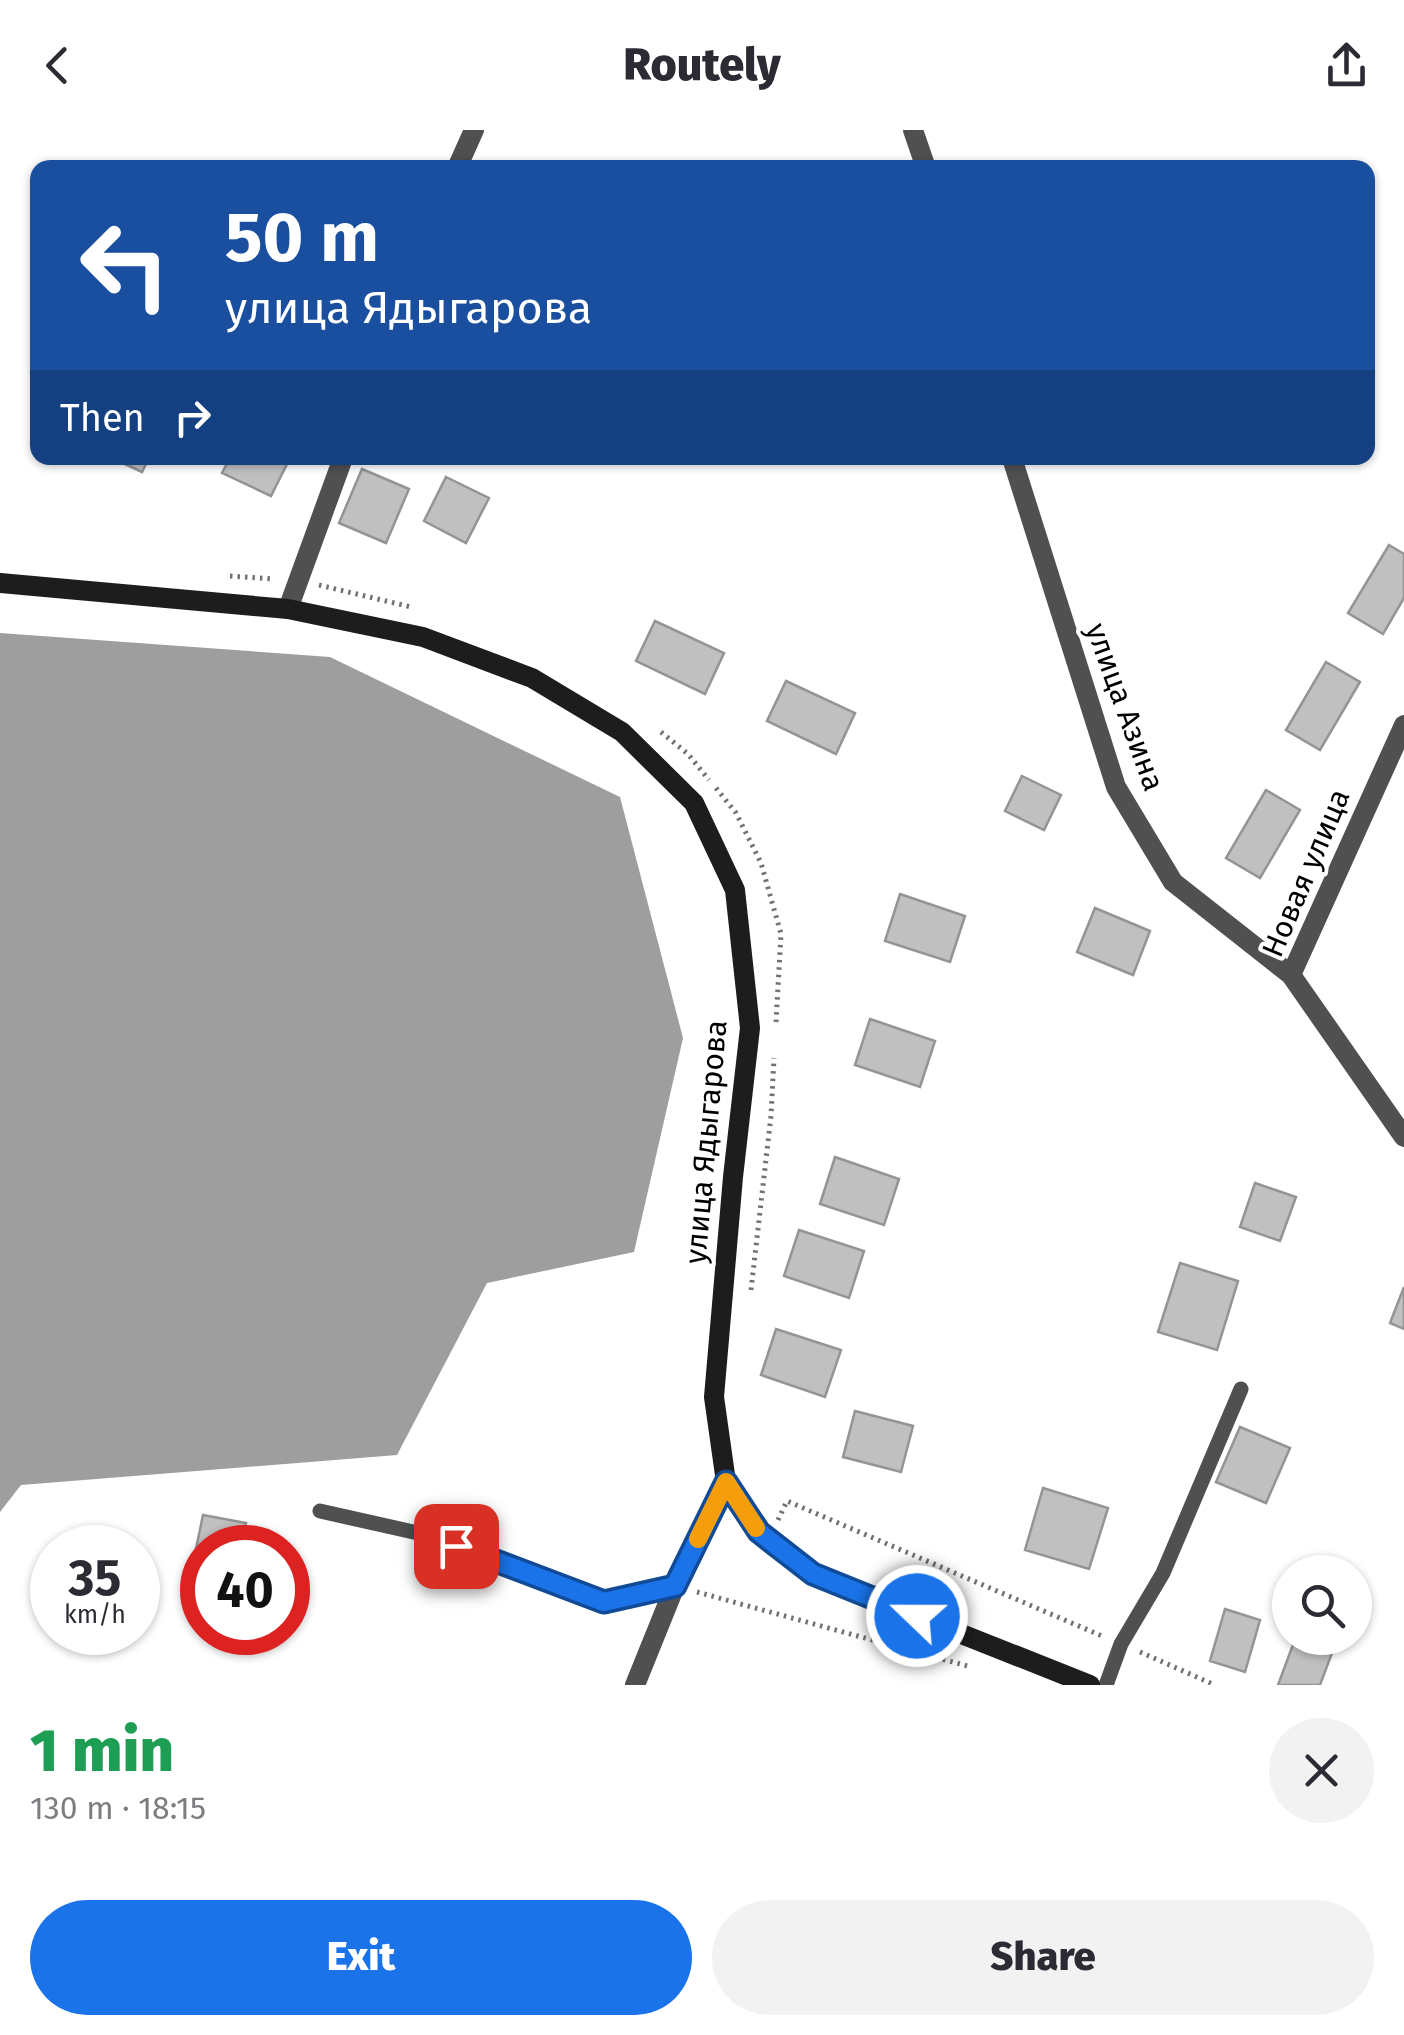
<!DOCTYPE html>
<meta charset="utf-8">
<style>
:root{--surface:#fff;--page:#f2f2f3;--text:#2b2b33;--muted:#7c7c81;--accent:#1a73e8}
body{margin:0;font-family:"Fira Sans",sans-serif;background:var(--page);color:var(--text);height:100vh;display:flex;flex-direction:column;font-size:38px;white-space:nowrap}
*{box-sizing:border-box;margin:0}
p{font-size:32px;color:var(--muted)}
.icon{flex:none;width:55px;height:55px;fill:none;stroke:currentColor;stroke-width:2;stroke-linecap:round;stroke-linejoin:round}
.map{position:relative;height:1555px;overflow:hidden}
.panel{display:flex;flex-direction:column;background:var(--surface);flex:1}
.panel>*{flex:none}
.top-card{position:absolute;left:30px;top:30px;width:1345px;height:305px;border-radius:20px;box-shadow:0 2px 8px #0004;background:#1a4fa0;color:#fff;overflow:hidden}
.controls{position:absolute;left:1272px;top:1425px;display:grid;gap:20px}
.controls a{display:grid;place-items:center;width:100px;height:100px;border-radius:50%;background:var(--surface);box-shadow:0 2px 8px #0004;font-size:50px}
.speed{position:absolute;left:30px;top:1395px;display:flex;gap:20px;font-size:50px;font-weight:700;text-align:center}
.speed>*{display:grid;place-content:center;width:130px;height:130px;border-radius:50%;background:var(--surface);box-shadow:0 2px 8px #0004;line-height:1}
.speed small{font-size:25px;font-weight:400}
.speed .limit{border:15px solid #d22;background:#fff;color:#111}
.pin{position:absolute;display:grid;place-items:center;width:85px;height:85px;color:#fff;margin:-42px;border-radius:20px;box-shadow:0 5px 15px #0006}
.me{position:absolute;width:110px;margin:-55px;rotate:292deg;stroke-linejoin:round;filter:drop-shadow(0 0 8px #0008)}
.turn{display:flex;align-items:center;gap:35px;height:210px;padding:0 30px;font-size:45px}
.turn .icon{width:130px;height:130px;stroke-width:2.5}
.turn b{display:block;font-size:70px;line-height:85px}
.then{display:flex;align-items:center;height:95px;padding:0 30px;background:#0003;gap:20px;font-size:38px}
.round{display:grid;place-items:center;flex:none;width:105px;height:105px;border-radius:52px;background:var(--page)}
.head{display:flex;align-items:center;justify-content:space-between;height:170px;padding:0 30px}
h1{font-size:60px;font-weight:800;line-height:75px;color:#1e9e55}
.button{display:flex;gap:20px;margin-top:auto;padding:20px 30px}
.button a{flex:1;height:115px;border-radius:60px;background:var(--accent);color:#fff;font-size:40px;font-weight:800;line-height:115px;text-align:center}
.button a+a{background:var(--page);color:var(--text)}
header{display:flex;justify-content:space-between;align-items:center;height:130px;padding:0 30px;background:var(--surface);font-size:45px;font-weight:800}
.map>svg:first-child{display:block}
.water{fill:#9e9e9e}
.building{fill:#c0c0c0;stroke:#949494;stroke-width:2.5}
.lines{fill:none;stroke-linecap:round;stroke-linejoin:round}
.path{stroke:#727272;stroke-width:5;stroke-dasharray:2.5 5;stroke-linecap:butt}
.lane{stroke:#505050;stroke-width:15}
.street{stroke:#505050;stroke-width:20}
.secondary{stroke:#1d1d1d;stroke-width:20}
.route-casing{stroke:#114b97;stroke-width:25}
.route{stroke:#1a73e8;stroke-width:18}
.slow{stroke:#f59e0b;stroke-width:18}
.labels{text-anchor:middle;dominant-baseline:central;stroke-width:8;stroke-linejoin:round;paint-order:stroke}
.street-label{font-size:30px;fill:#000;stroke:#fff}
</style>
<header><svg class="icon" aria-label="back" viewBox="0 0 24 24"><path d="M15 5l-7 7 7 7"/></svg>Routely<svg class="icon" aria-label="share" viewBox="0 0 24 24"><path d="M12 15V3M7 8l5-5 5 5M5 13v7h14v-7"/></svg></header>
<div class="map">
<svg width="1404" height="1555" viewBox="0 0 1404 1555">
<rect width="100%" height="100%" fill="#fff"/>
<path class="water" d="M 0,503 L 330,527 L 620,667 L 683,908 L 634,1122 L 487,1153 L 397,1325 L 21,1355 L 0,1382 Z"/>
<path class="building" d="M 112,328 L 149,328 L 142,342 Z
M 230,328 L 290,328 L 271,366 L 222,343 Z
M 362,339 L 409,359 L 386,413 L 339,393 Z
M 446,347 L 489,368 L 466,413 L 424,391 Z
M 1389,415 L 1404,424 L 1404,468 L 1383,504 L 1348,483 Z
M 655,491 L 724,523 L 705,564 L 636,531 Z
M 1326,532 L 1360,552 L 1320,620 L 1286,600 Z
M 786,551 L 855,583 L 836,624 L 767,591 Z
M 1022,646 L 1061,665 L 1044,700 L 1005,681 Z
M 1266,660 L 1300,680 L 1260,748 L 1226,728 Z
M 900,764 L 965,786 L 950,832 L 885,811 Z
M 1095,778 L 1150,801 L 1133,845 L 1077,822 Z
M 870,889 L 935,911 L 920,957 L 855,935 Z
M 835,1027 L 899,1049 L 884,1095 L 820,1074 Z
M 1255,1053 L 1296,1067 L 1280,1111 L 1240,1097 Z
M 799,1100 L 864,1121 L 849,1168 L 784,1146 Z
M 1180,1133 L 1238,1151 L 1217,1220 L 1158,1202 Z
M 1404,1157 L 1404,1199 L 1390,1193 Z
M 776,1199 L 841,1220 L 825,1267 L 761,1245 Z
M 855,1281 L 913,1296 L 901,1342 L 843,1327 Z
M 1240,1297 L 1290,1318 L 1266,1373 L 1216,1352 Z
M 1043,1358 L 1108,1378 L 1089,1439 L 1025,1420 Z
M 203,1385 L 246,1393 L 241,1418 L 202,1418 L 202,1440 L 192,1438 Z
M 1225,1479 L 1260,1490 L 1245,1542 L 1210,1531 Z
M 1295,1509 L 1332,1523 L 1320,1555 L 1278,1555 Z"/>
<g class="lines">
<path class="path" d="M 230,446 L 274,449
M 319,455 L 411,477
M 661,602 L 688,624 L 709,650
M 716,658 L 736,683 L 761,733 L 781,804 L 776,892
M 751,1160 L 771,986 L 774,928
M 778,1390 L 787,1371 L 1102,1506
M 697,1462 L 971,1537
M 1140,1522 L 1215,1555"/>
<path class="lane" d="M 320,1381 L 418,1403 L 604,1472 L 675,1456
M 1106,1555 L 1121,1514 L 1163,1443 L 1241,1259"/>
<path class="street" d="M 913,0 L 926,38
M 457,38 L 474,0
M 1012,328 L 1116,657 L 1173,752 L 1291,845
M 288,479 L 343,328
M 1404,595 L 1291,845 L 1404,1007
M 635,1555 L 675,1456 L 726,1352"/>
<path class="secondary" d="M 0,453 L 288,479 L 423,507 L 532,548 L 622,602 L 694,673 L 735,760 L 750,898 L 733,1047 L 714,1267 L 726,1352 L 759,1402 L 813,1445 L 1090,1555"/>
</g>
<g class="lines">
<defs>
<path id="route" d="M 456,1416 L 604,1472 L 675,1456 L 726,1352 L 759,1402 L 813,1444 L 917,1486"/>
</defs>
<use href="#route" class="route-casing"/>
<use href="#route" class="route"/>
<path class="slow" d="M 698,1409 L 726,1352 L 756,1398"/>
</g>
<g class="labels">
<g class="street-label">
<text transform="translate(1125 577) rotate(70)">улица Азина</text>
<text transform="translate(1306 743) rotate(-67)">Новая улица</text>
<text transform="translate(706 1012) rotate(-85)">улица Ядыгарова</text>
</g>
</g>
</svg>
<div class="controls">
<a><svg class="icon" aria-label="search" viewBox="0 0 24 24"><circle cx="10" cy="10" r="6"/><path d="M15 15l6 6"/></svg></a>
</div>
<div class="speed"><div>35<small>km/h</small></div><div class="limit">40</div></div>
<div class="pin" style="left:456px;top:1416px;background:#d93025"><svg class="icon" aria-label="arrive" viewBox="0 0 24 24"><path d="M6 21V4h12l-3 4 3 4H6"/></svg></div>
<svg class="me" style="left:917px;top:1486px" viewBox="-20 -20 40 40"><circle r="17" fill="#1a73e8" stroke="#fff" stroke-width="3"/><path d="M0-11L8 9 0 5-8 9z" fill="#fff"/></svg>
<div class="top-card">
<div class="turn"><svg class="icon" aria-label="left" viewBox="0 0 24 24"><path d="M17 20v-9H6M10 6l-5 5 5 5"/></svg><div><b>50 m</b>улица Ядыгарова</div></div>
<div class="then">Then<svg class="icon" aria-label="right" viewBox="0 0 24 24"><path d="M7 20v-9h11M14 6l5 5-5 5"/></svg></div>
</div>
</div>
<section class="panel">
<div class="head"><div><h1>1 min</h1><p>130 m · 18:15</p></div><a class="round"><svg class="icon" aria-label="close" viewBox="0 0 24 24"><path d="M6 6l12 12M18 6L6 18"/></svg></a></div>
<div class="button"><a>Exit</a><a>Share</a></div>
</section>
